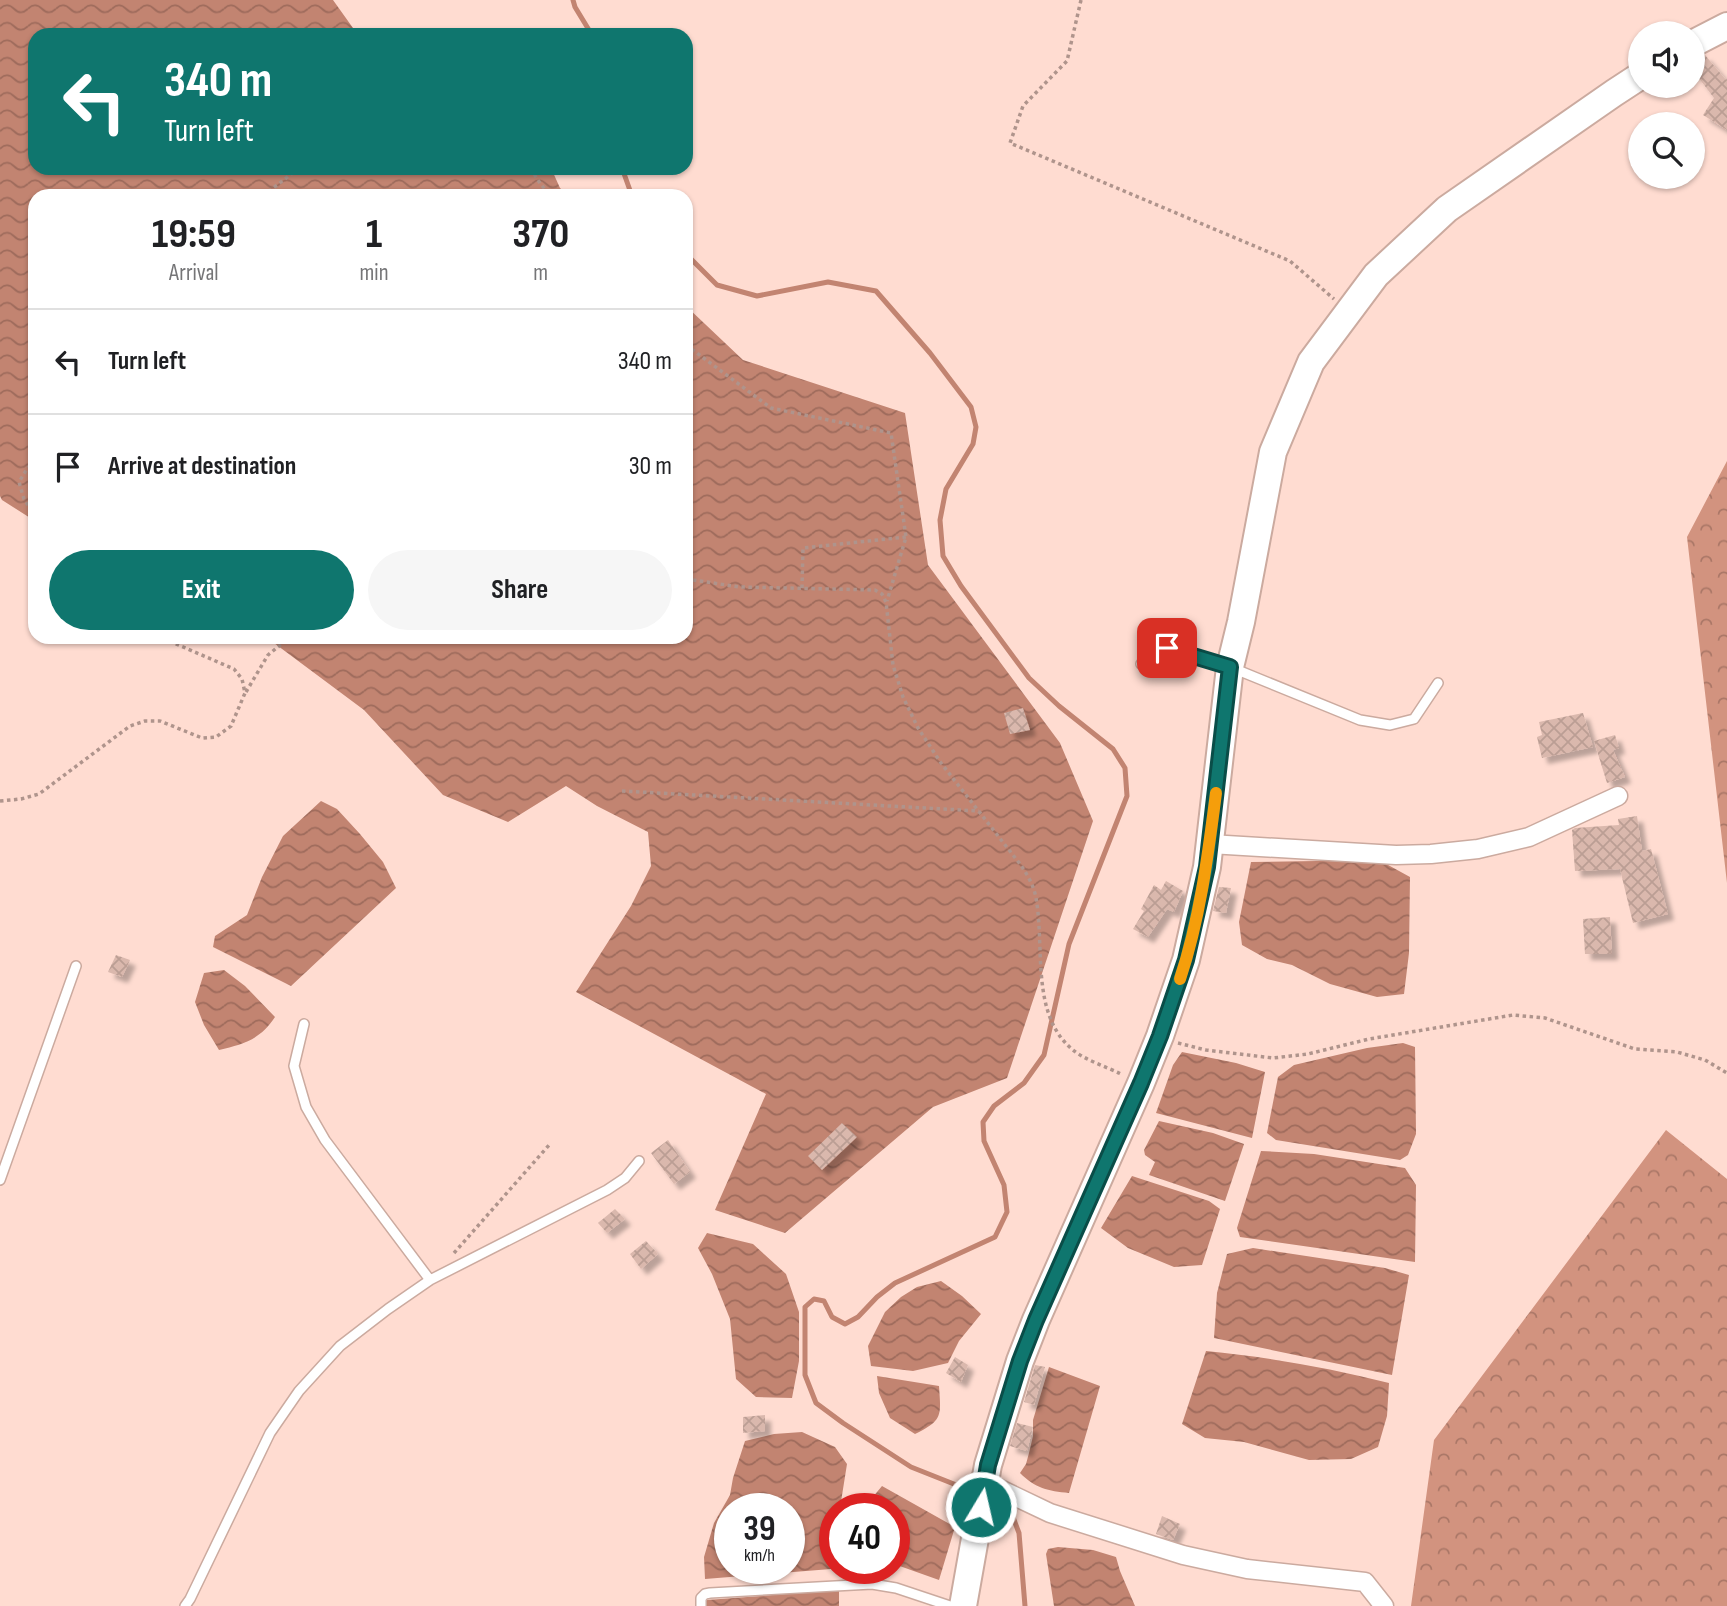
<!DOCTYPE html>
<style>
:root{--surface:#fff;--page:#f6f6f6;--text:#202124;--muted:#757577;--line:#e0e0e0;--accent:#0f766e}
body{margin:0;font-family:"Sofia Sans Condensed",sans-serif;background:var(--page);color:var(--text);height:100vh;display:flex;flex-direction:column;font-size:26px;white-space:nowrap}
*{box-sizing:border-box;margin:0}
p{font-size:23px;color:var(--muted)}
.icon{flex:none;width:38px;height:38px;fill:none;stroke:currentColor;stroke-width:2;stroke-linecap:round;stroke-linejoin:round}
.map{position:relative;flex:1;overflow:hidden}
.details{position:absolute;left:28px;top:189px;width:665px;height:455px;display:flex;flex-direction:column;background:var(--surface);border-radius:21px;box-shadow:0 2px 5px #0004}
.details>*{flex:none}
.banner{position:absolute;left:28px;top:28px;width:665px;height:147px;border-radius:21px;box-shadow:0 2px 5px #0004;background:#0f766e;color:#fff;overflow:hidden}
.buttons{position:absolute;left:1628px;top:21px;display:grid;gap:14px}
.buttons a{display:grid;place-items:center;width:77px;height:77px;border-radius:50%;background:var(--surface);box-shadow:0 2px 5px #0004;font-size:35px}
.speed{position:absolute;left:714px;top:1493px;display:flex;gap:14px;font-size:35px;font-weight:700;text-align:center}
.speed>*{display:grid;place-content:center;width:91px;height:91px;border-radius:50%;background:var(--surface);box-shadow:0 2px 5px #0004;line-height:1}
.speed small{font-size:18px;font-weight:400}
.speed .limit{border:10px solid #d22;background:#fff;color:#111}
.pin{position:absolute;display:grid;place-items:center;width:60px;height:60px;color:#fff;margin:-30px;border-radius:14px;box-shadow:0 4px 10px #0006}
.me{position:absolute;width:77px;margin:-38px;rotate:9deg;stroke-linejoin:round;filter:drop-shadow(0 0 5px #0008)}
.turn{display:flex;align-items:center;gap:24px;height:147px;padding:0 21px;font-size:32px}
.turn .icon{width:91px;height:91px;stroke-width:2.5}
.turn b{display:block;font-size:49px;line-height:60px}
.eta{display:flex;justify-content:space-evenly;align-items:center;height:119px;text-align:center}
.eta b{font-size:42px;font-weight:700;line-height:49px}
.action{display:flex;gap:14px;margin-top:auto;padding:14px 21px}
.action a{flex:1;height:80px;border-radius:42px;background:var(--accent);color:#fff;font-size:28px;font-weight:700;line-height:80px;text-align:center}
.action a+a{background:var(--page);color:var(--text)}
ul{padding:0;list-style:none}
li{display:flex;align-items:center;gap:21px;height:105px;padding:0 21px;border-top:2px solid var(--line)}
li div{flex:1}
li b{display:block;font-size:26px}
li em{font-style:normal}
.map>svg:first-child{display:block}
.forest{fill:url(#forest-crowns)}
.water{fill:url(#water-waves);fill-rule:evenodd}
.lines{fill:none;stroke-linecap:round;stroke-linejoin:round}
.stream{stroke:#c28471;stroke-width:5}
.building{fill:url(#building-cross-hatch);filter:url(#shadow)}
.lane-casing{stroke:#cbaa9f;stroke-width:12}
.street-casing{stroke:#cbaa9f;stroke-width:21}
.secondary-casing{stroke:#cbaa9f;stroke-width:30}
.path{stroke:#af948c;stroke-width:3.5;stroke-dasharray:3.5 3.5;stroke-linecap:butt}
.lane{stroke:#fff;stroke-width:9}
.street{stroke:#fff;stroke-width:18}
.secondary{stroke:#fff;stroke-width:26}
.route-casing{stroke:#0a4d48;stroke-width:18}
.route{stroke:#0f766e;stroke-width:12}
.slow{stroke:#f59e0b;stroke-width:12}
</style>
<div class="map">
<svg width="1727" height="1606" viewBox="0 0 1727 1606">
<defs>
<pattern id="forest-crowns" width="20" height="18" patternUnits="userSpaceOnUse" patternTransform="scale(1.75)"><rect width="20" height="18" fill="#d2937f"/><path d="M2 6a3 3 0 1 1 6 0M12 15a3 3 0 1 1 6 0" fill="none" stroke="#aa7767"/></pattern>
<pattern id="water-waves" width="16" height="10" patternUnits="userSpaceOnUse" patternTransform="scale(1.75)"><rect width="16" height="10" fill="#c28471"/><path d="M0 5q4-4 8 0t8 0" fill="none" stroke="#9e6b5c"/></pattern>
<pattern id="building-cross-hatch" width="8" height="8" patternUnits="userSpaceOnUse" patternTransform="scale(1.75)"><rect width="8" height="8" fill="#dab8ad"/><path d="M0 0l8 8M0 8l8-8" fill="none" stroke="#bb9e94"/></pattern>
<filter id="shadow"><feDropShadow dx="6" dy="6" stdDeviation="2" flood-color="#0004"/></filter>
</defs>
<rect width="100%" height="100%" fill="#ffdcd1"/>
<path class="forest" d="M 1727,461 L 1727,883 L 1687,537 Z
M 1666,1130 L 1727,1179 L 1727,1606 L 1411,1606 L 1434,1440 Z"/>
<path class="water" d="M 0,0 L 333,0 L 358,35 L 35,35 L 35,168 L 551,168 L 560,188 L 569,196 L 35,196 L 35,521 L 2,500 L 0,496 Z
M 686,306 L 743,360 L 905,413 L 928,565 L 1060,743 L 1093,821 L 1007,1078 L 933,1107 L 785,1233 L 715,1210 L 766,1094 L 576,992 L 631,906 L 651,866 L 648,832 L 597,806 L 566,786 L 508,822 L 443,795 L 364,710 L 266,637 L 686,637 Z
M 321,801 L 337,809 L 360,834 L 383,862 L 396,888 L 291,986 L 213,947 L 215,936 L 247,915 L 262,877 L 283,836 Z
M 1379,860 L 1410,877 L 1409,953 L 1404,994 L 1377,997 L 1330,984 L 1292,965 L 1267,959 L 1242,945 L 1239,922 L 1251,862 Z
M 224,970 L 245,986 L 275,1017 C 260,1040 243,1044 219,1050 L 204,1025 L 195,1002 L 204,973 Z
M 1403,1043 L 1415,1047 L 1416,1134 L 1408,1155 L 1400,1160 L 1276,1140 L 1267,1133 L 1278,1077 L 1294,1065 L 1367,1048 Z
M 1182,1052 L 1236,1063 L 1265,1072 L 1252,1138 L 1156,1113 L 1173,1065 Z
M 1159,1121 L 1213,1133 L 1244,1144 L 1225,1201 L 1149,1175 L 1155,1162 L 1145,1155 L 1144,1150 Z
M 1261,1151 L 1314,1154 L 1405,1168 L 1416,1185 L 1415,1262 L 1240,1237 L 1237,1228 Z
M 1132,1176 L 1209,1201 L 1220,1209 L 1202,1265 L 1174,1267 L 1128,1248 L 1101,1228 Z
M 707,1233 L 753,1244 L 786,1274 L 799,1312 L 799,1361 L 792,1398 L 756,1397 L 736,1379 L 730,1319 L 712,1274 L 698,1248 Z
M 1253,1248 L 1385,1268 L 1409,1275 L 1392,1375 L 1214,1338 L 1217,1293 L 1227,1254 Z
M 941,1281 L 962,1296 L 981,1314 L 959,1341 L 948,1363 L 913,1371 L 871,1366 L 868,1346 L 885,1312 L 901,1297 L 917,1287 Z
M 1206,1351 C 1268,1357 1329,1368 1389,1383 L 1387,1416 L 1378,1447 L 1351,1459 L 1309,1460 L 1244,1442 L 1205,1438 L 1182,1424 Z
M 1049,1367 L 1100,1386 L 1069,1493 C 1048,1491 1035,1488 1020,1473 L 1026,1464 L 1029,1453 L 1033,1436 L 1033,1420 Z
M 877,1376 L 939,1386 C 941,1416 943,1420 915,1434 L 890,1418 L 879,1393 Z
M 802,1432 L 835,1447 L 847,1464 L 840,1508 L 835,1508 L 835,1543 L 831,1569 L 705,1579 L 704,1557 L 714,1523 L 730,1495 L 733,1478 L 745,1441 L 774,1434 ZM 730,1508 L 789,1508 L 789,1568 L 730,1568 Z
M 882,1486 L 955,1527 L 939,1580 L 894,1564 L 894,1508 L 868,1508 L 867,1504 Z
M 1058,1547 L 1093,1550 L 1116,1557 L 1120,1571 L 1135,1606 L 1054,1606 L 1046,1554 L 1048,1549 Z
M 839,1590 L 839,1606 L 707,1606 L 707,1600 Z"/>
<g class="lines">
<path class="stream" d="M 573,0 L 575,7 L 592,35
M 622,168 L 632,196
M 686,254 L 717,285 L 757,296 L 828,282 L 876,291 L 930,353 L 971,407 L 976,427 L 973,444 L 946,489 L 940,520 L 943,556 L 961,586 L 1029,678 L 1059,706 L 1113,749 L 1125,768 L 1127,796 L 1069,944 L 1044,1055 L 1024,1083 L 994,1106 L 983,1122 L 984,1141 L 1004,1185 L 1007,1212 L 995,1237 L 895,1283 L 877,1297 L 858,1317 L 845,1324 L 832,1317 L 824,1301 L 814,1299 L 805,1307 L 805,1375 L 816,1403 L 843,1423 L 911,1467 L 969,1490
M 999,1500 L 1011,1512 L 1019,1533 L 1025,1606"/>
</g>
<path class="building" d="M 1705,55 L 1726,80 L 1727,78 L 1727,130 L 1703,115 L 1714,98 L 1692,69 L 1692,60 Z
M 1023,708 L 1030,730 L 1010,734 L 1004,713 Z
M 1583,713 L 1593,747 L 1542,758 L 1537,737 L 1542,735 L 1539,722 Z
M 1615,735 L 1619,748 L 1613,750 L 1625,777 L 1607,783 L 1594,741 Z
M 1637,816 L 1642,851 L 1651,849 L 1668,914 L 1633,923 L 1620,869 L 1575,871 L 1572,830 L 1575,828 L 1619,825 L 1618,819 Z
M 1166,881 L 1183,891 L 1174,912 L 1167,909 L 1148,937 L 1133,929 L 1144,911 L 1141,909 L 1154,885 L 1161,890 Z
M 1219,887 L 1231,888 L 1226,913 L 1213,911 Z
M 1610,917 L 1612,954 L 1585,954 L 1583,919 Z
M 116,955 L 130,960 L 122,977 L 108,972 Z
M 842,1123 L 857,1137 L 822,1170 L 808,1156 Z
M 668,1140 L 690,1172 L 674,1184 L 651,1153 Z
M 615,1209 L 625,1219 L 607,1233 L 598,1223 Z
M 646,1241 L 658,1254 L 641,1269 L 630,1254 Z
M 955,1357 L 968,1365 L 961,1382 L 946,1373 Z
M 1035,1365 L 1045,1367 L 1034,1405 L 1024,1402 Z
M 765,1415 L 765,1431 L 743,1433 L 743,1417 Z
M 1017,1423 L 1033,1427 L 1027,1451 L 1010,1446 Z
M 1162,1516 L 1180,1524 L 1173,1540 L 1156,1534 Z"/>
<g class="lines">
<defs>
<path id="lane" d="M 1141,664 L 1156,650 L 1167,648 L 1230,667 L 1360,720 L 1390,725 L 1414,719 L 1438,683
M 304,1024 L 294,1066 L 306,1107 L 325,1140 L 430,1280
M 0,1180 L 76,966
M 185,1606 L 190,1599 L 270,1433 L 299,1391 L 340,1346 L 388,1309 L 430,1280 L 607,1190 L 625,1178 L 639,1161
M 701,1606 L 701,1598 L 705,1594 L 710,1593 L 872,1584 L 896,1588 L 950,1606"/>
<path id="street" d="M 1210,844 L 1396,855 L 1431,854 L 1478,849 L 1529,837 L 1618,796
M 985,1482 L 1050,1513 L 1183,1555 L 1247,1569 L 1365,1582 L 1384,1606"/>
<path id="secondary" d="M 1692,44 L 1727,26
M 963,1606 L 988,1465 L 1020,1361 L 1036,1320 L 1141,1083 L 1160,1036 L 1186,960 L 1207,867 L 1230,667 L 1241,622 L 1273,452 L 1311,362 L 1376,275 L 1447,209 L 1614,93 L 1640,76"/>
</defs>
<use href="#lane" class="lane-casing"/>
<use href="#street" class="street-casing"/>
<use href="#secondary" class="secondary-casing"/>
<path class="path" d="M 1081,0 L 1067,61 L 1023,106 L 1010,143 L 1290,261 L 1334,299
M 531,168 L 537,179 L 550,196
M 263,196 L 299,168
M 341,196 L 343,196
M 686,345 L 771,408 L 891,433 L 906,537 L 887,601
M 35,460 L 27,469 L 19,482 L 24,499 L 35,516
M 686,579 L 740,587 L 875,590 L 882,594 L 886,602 L 893,665 L 903,697 L 918,728 L 941,763 L 1020,864 C 1027,874 1034,886 1036,898 C 1045,947 1030,1015 1073,1050 C 1085,1060 1107,1067 1121,1074
M 802,588 L 803,548 L 906,537
M 246,692 L 268,655 L 290,637
M 622,791 L 979,811
M 0,801 L 21,799 L 39,794 L 130,726 L 145,721 L 160,721 L 202,738 L 216,737 L 231,726 L 245,693 L 242,679 L 234,669 L 160,637
M 1178,1043 L 1206,1050 L 1273,1058 L 1308,1054 L 1369,1039 L 1513,1015 L 1545,1018 L 1635,1049 L 1677,1052 L 1705,1060 L 1727,1073
M 454,1253 L 550,1144"/>
<use href="#lane" class="lane"/>
<use href="#street" class="street"/>
<use href="#secondary" class="secondary"/>
</g>
<g class="lines">
<defs>
<path id="route" d="M 981,1507 L 988,1465 L 1020,1361 L 1036,1320 L 1141,1083 L 1160,1036 L 1186,960 L 1207,867 L 1230,667 L 1167,648"/>
</defs>
<use href="#route" class="route-casing"/>
<use href="#route" class="route"/>
<path class="slow" d="M 1180,979 C 1200,919 1208,855 1216,793"/>
</g>
</svg>
<div class="buttons">
<a><svg class="icon" aria-label="sound" viewBox="0 0 24 24"><path d="M4 9h4l5-4v14l-5-4H4zM17 9q2 3 0 6"/></svg></a>
<a><svg class="icon" aria-label="search" viewBox="0 0 24 24"><circle cx="10" cy="10" r="6"/><path d="M15 15l6 6"/></svg></a>
</div>
<div class="speed"><div>39<small>km/h</small></div><div class="limit">40</div></div>
<div class="pin" style="left:1167px;top:648px;background:#d93025"><svg class="icon" aria-label="arrive" viewBox="0 0 24 24"><path d="M6 21V4h12l-3 4 3 4H6"/></svg></div>
<svg class="me" style="left:981px;top:1507px" viewBox="-20 -20 40 40"><circle r="17" fill="#0f766e" stroke="#fff" stroke-width="3"/><path d="M0-11L8 9 0 5-8 9z" fill="#fff"/></svg>
<div class="banner">
<div class="turn"><svg class="icon" aria-label="left" viewBox="0 0 24 24"><path d="M17 20v-9H6M10 6l-5 5 5 5"/></svg><div><b>340 m</b>Turn left</div></div>
</div>
<section class="details">
<div class="eta">
<div><b>19:59</b><p>Arrival</p></div>
<div><b>1</b><p>min</p></div>
<div><b>370</b><p>m</p></div>
</div>
<ul>
<li><svg class="icon" aria-label="left" viewBox="0 0 24 24"><path d="M17 20v-9H6M10 6l-5 5 5 5"/></svg><div><b>Turn left</b></div><em>340 m</em></li>
<li><svg class="icon" aria-label="arrive" viewBox="0 0 24 24"><path d="M6 21V4h12l-3 4 3 4H6"/></svg><div><b>Arrive at destination</b></div><em>30 m</em></li>
</ul>
<div class="action"><a>Exit</a><a>Share</a></div>
</section>
</div>
